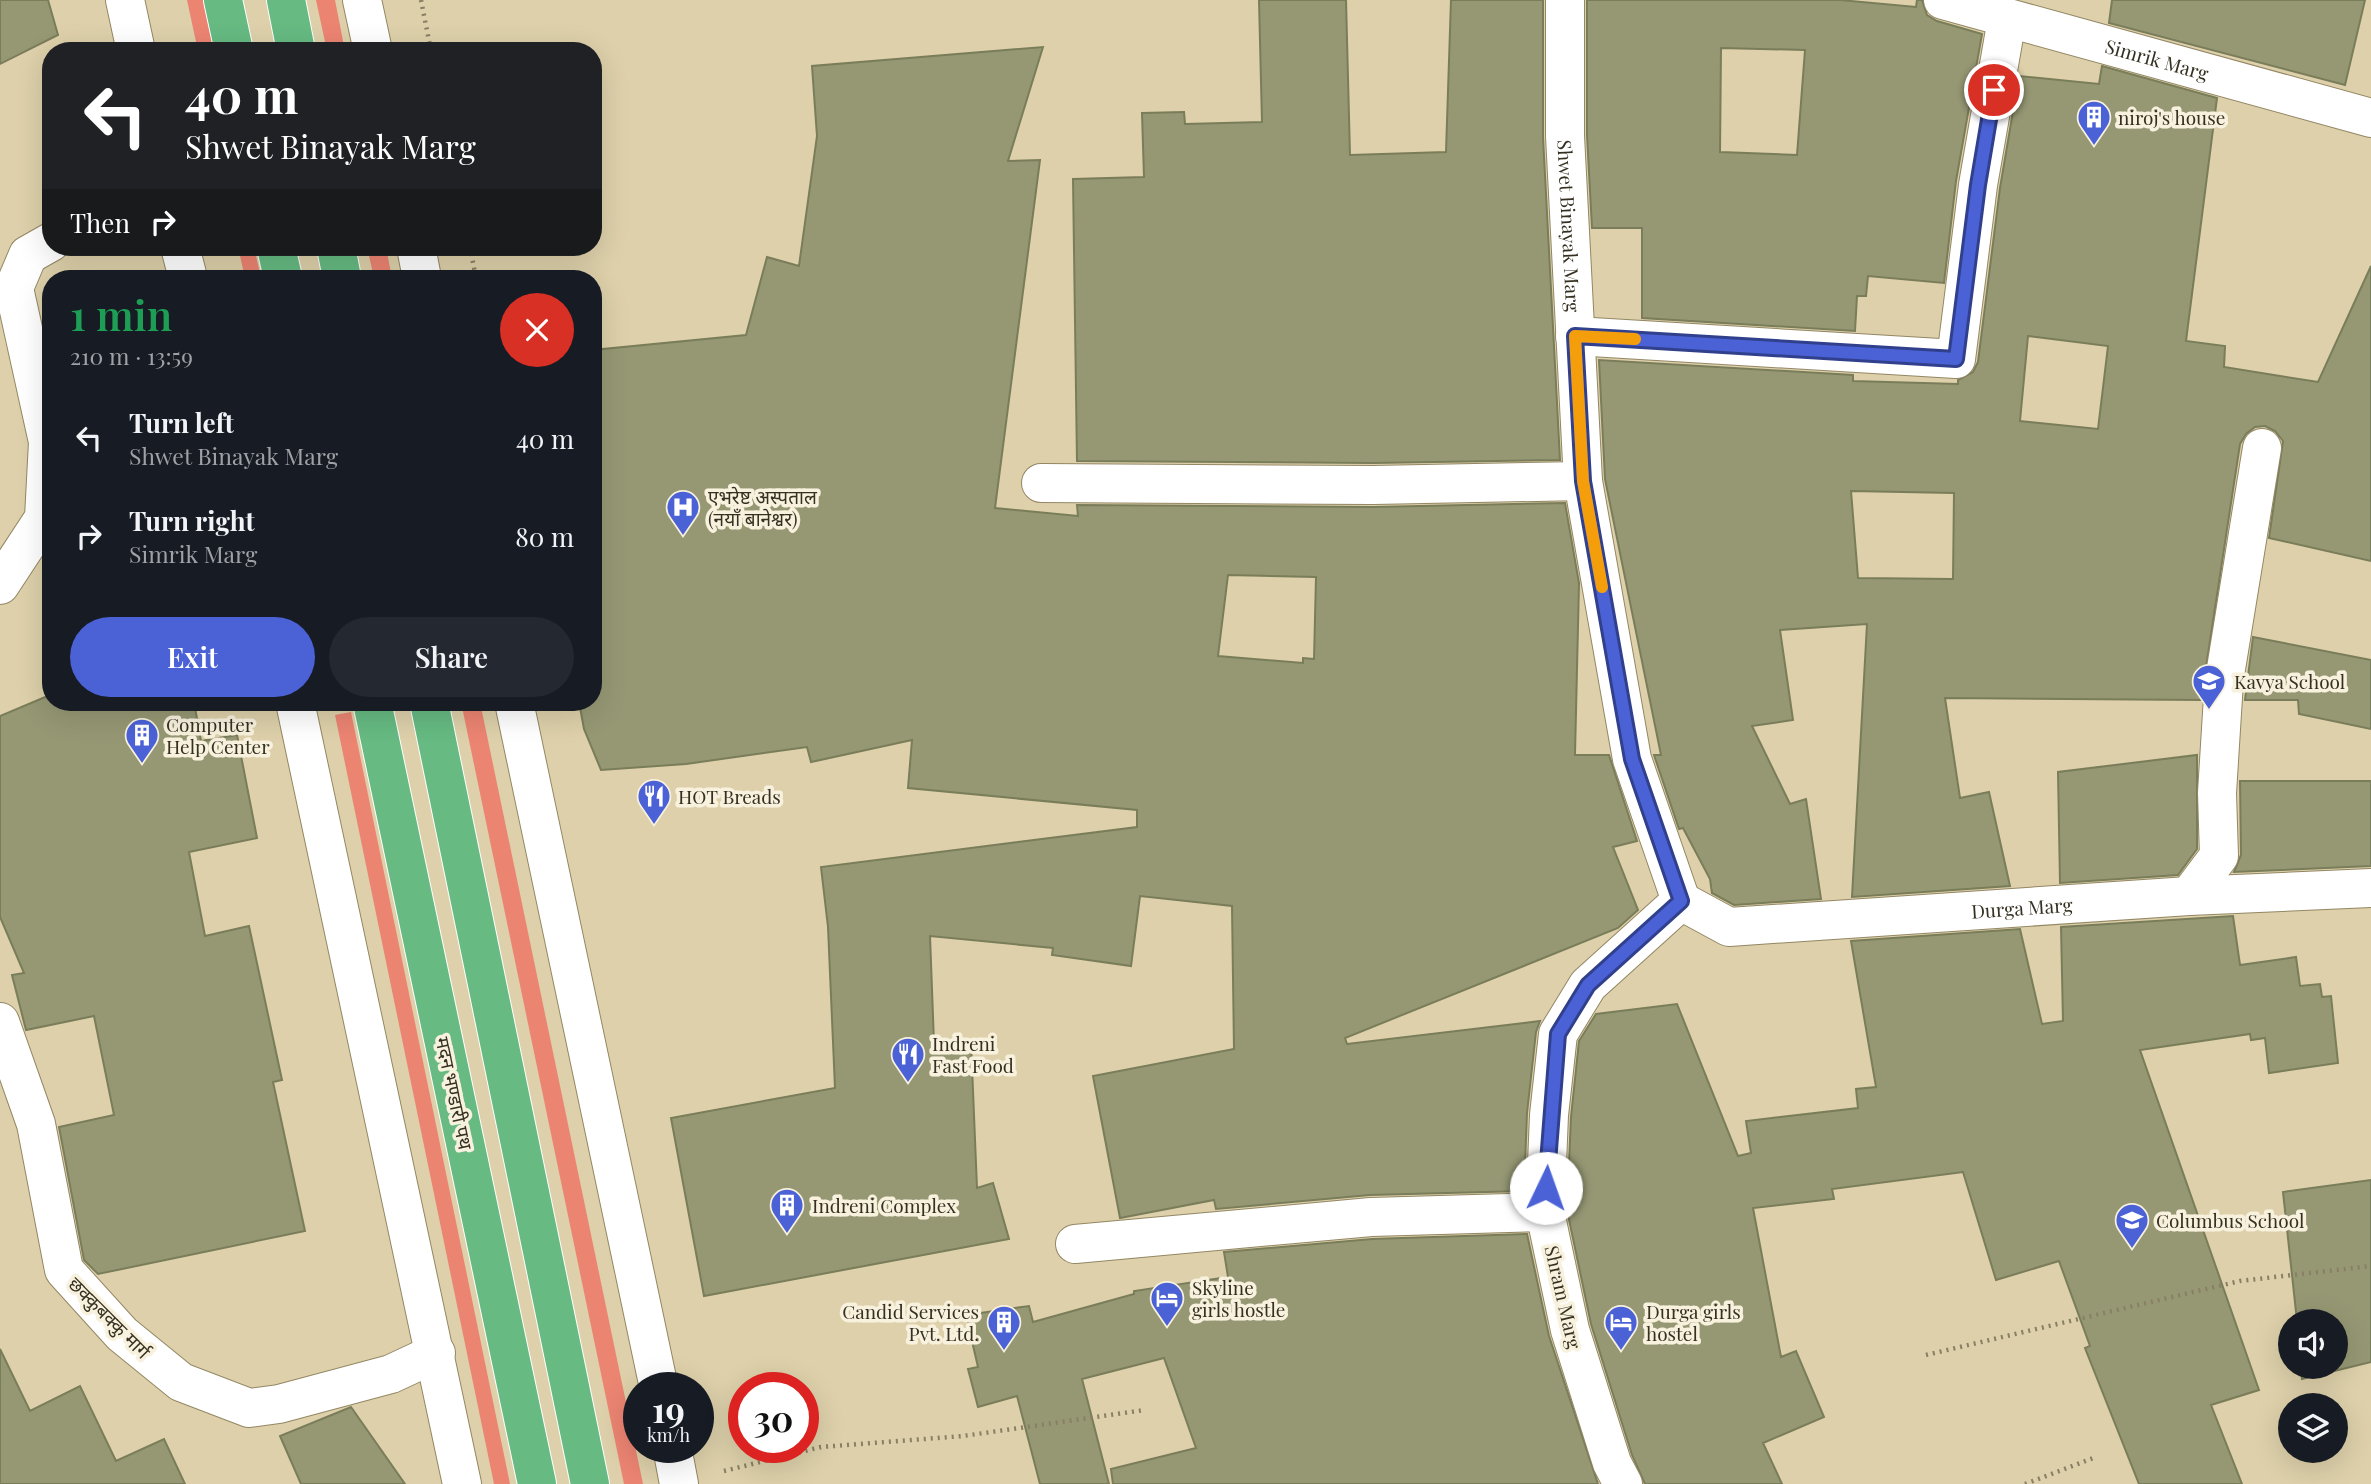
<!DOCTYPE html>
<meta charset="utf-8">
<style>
:root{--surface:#171b24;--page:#242831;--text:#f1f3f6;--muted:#9ea1a6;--accent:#4b62d7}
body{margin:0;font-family:"Playfair Display","Noto Sans Devanagari",serif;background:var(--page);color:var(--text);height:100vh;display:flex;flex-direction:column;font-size:26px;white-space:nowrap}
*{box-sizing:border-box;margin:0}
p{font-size:23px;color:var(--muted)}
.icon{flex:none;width:38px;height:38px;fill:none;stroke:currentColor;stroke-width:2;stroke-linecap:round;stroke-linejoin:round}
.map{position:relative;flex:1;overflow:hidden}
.panel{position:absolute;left:42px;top:270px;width:560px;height:441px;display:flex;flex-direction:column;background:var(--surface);border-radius:28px;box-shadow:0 7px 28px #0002}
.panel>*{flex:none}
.top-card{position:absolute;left:42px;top:42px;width:560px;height:214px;border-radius:28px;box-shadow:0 7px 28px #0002;background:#202124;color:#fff;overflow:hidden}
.controls{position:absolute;left:2278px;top:1309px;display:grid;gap:14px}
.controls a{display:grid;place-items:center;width:70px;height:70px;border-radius:50%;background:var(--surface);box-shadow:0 7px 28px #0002;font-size:35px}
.speed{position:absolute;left:623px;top:1372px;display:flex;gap:14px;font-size:35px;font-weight:700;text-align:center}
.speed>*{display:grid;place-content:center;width:91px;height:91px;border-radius:50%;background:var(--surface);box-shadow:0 7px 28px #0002;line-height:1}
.speed small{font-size:18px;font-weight:400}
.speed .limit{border:10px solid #d22;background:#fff;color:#111}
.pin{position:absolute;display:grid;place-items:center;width:60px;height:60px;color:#fff;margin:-30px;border:4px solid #fff;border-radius:50%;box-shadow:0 2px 7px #0007}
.me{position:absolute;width:77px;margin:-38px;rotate:3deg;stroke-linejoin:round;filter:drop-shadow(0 0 5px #0008)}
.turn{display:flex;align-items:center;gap:24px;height:147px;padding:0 28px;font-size:32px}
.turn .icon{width:91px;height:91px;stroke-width:2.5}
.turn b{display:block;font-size:49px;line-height:60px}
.then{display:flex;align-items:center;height:66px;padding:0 28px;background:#0003;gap:14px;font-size:26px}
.round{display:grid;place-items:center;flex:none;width:74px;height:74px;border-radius:37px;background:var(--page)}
.head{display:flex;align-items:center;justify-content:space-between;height:119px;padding:0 28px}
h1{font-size:42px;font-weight:600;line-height:52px;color:#1e9e55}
.button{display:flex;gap:14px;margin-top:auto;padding:14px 28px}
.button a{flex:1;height:80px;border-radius:42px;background:var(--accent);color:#fff;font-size:28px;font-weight:600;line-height:80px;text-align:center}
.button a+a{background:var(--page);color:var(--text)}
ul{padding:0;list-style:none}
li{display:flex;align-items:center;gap:21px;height:98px;padding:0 28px}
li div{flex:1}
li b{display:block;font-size:26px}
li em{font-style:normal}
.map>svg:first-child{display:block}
.green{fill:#ec8472}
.building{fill:#969874;stroke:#7a7d59;stroke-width:2;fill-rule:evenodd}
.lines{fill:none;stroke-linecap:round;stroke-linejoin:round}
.minor-casing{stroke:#938764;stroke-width:40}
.tertiary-casing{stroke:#938764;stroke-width:40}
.trunk-casing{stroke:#fff;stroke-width:40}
.path{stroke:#887f65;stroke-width:4.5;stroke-dasharray:2 5;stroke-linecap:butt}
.minor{stroke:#fff;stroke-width:38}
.tertiary{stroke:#fff;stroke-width:38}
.trunk{stroke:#66ba82;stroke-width:38}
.route-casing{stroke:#31408c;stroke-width:18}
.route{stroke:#4b62d7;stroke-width:12}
.slow{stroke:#f59e0b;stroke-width:12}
.labels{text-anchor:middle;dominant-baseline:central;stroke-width:7;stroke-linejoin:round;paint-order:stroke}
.street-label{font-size:19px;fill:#353021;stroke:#f8f1de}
.poi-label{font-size:19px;fill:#353021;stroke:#f8f1de;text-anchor:start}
</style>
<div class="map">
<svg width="2371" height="1484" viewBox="0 0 2371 1484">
<rect width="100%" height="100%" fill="#ddd0aa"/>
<path class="green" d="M 187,0 L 203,0 L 214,51 L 198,51 Z
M 316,0 L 335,0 L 345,51 L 327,51 Z
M 238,247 L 254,247 L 261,278 L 245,278 Z
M 367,247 L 386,247 L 392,278 L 374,278 Z
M 461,702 L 480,702 L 643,1484 L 624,1484 Z
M 351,712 L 510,1484 L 494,1484 L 335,715 Z"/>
<path class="building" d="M 0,0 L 48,0 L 58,35 L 0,64 Z
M 1259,0 L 1346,0 L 1350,155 L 1446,152 L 1451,0 L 1543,0 L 1543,137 L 1560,460 L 1373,463 L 1077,461 L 1073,179 L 1144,177 L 1142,113 L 1184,112 L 1185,124 L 1262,122 Z
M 1587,0 L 1840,0 L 1916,7 L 1917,0 L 1922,0 L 1927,15 L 1937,21 L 1982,34 L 1956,181 L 1944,283 L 1868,276 L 1866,296 L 1857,296 L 1855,331 L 1642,318 L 1642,228 L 1592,228 L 1587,135 ZM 1721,48 L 1805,50 L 1797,155 L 1720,152 Z
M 2112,0 L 2365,0 L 2345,85 L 2109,23 Z
M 1043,47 L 1008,161 L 1040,160 L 995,508 L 1078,516 L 1077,505 L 1373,507 L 1565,503 L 1579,583 L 1575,755 L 1609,755 L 1637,841 L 1613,847 L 1638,910 L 1618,928 L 1345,1038 L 1347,1044 L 1540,1021 L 1536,1032 L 1527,1113 L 1524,1191 L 1370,1195 L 1216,1209 L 1214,1200 L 1120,1218 L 1093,1076 L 1234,1049 L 1232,906 L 1140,896 L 1131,966 L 1052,955 L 1053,948 L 930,936 L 934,1043 L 971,1042 L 977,1188 L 993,1183 L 1009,1239 L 704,1296 L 671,1118 L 835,1088 L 828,927 L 821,867 L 1137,827 L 1137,810 L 908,788 L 912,740 L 811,762 L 807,747 L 686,764 L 601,770 L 584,729 L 579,702 L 593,702 L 593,350 L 746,335 L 767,257 L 799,266 L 817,136 L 812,66 ZM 1228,575 L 1316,577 L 1314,659 L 1303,658 L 1303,663 L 1218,656 Z
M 2102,66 L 2217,98 L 2186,341 L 2225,346 L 2224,367 L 2318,382 L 2371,266 L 2371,561 L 2269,538 L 2283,441 L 2275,431 L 2265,426 L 2255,427 L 2246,434 L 2240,444 L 2201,700 L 1945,698 L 1960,798 L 1989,792 L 2010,886 L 1852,897 L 1867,624 L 1780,630 L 1793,720 L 1752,726 L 1790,804 L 1806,799 L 1821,899 L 1734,905 L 1712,893 L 1710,879 L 1683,828 L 1679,829 L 1654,755 L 1661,755 L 1605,479 L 1599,360 L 1853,375 L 1853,381 L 1958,384 L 1958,380 L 1973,372 L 1978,362 L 2000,188 L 2019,76 L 2099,84 ZM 2028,336 L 2108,346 L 2098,429 L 2020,421 ZM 1851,491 L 1954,493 L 1953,579 L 1858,578 Z
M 2253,637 L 2371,660 L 2371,729 L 2299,714 L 2298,700 L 2245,700 Z
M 50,695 L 51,702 L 194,702 L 201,741 L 237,735 L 257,838 L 189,852 L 205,936 L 249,926 L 282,1080 L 273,1082 L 305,1231 L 98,1274 L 84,1260 L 59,1127 L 114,1115 L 94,1016 L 26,1030 L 12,975 L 24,973 L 0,917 L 0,716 Z
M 2197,755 L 2197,849 L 2178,875 L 2060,883 L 2058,772 Z
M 2240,781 L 2371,781 L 2371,866 L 2234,872 L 2241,855 Z
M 2233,916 L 2240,965 L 2296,957 L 2300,986 L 2320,984 L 2322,997 L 2331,996 L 2338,1063 L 2269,1073 L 2265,1038 L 2251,1040 L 2250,1034 L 2140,1050 L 2259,1390 L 2211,1405 L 2242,1484 L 2139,1484 L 2085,1348 L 2090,1346 L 2059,1261 L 1996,1280 L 1963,1172 L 1832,1189 L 1834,1199 L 1753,1208 L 1781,1357 L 1796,1351 L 1824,1417 L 1763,1443 L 1782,1484 L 1645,1484 L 1632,1455 L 1591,1324 L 1567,1210 L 1571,1117 L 1579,1041 L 1596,1014 L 1677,1004 L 1738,1156 L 1751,1153 L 1746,1121 L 1858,1108 L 1856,1089 L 1876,1087 L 1851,941 L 2020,929 L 2042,1024 L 2063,1021 L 2061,927 Z
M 2371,1180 L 2371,1362 L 2302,1379 L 2301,1367 L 2336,1367 L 2336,1321 L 2297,1321 L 2283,1192 Z
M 1527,1234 L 1549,1336 L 1598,1484 L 1113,1484 L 1111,1469 L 1196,1448 L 1164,1358 L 1082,1379 L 1109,1484 L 1040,1484 L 1017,1396 L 978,1407 L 968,1369 L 978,1367 L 966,1315 L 1029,1306 L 1033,1322 L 1134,1294 L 1134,1291 L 1228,1277 L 1224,1252 L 1372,1239 Z
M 0,1349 L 30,1411 L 80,1386 L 116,1461 L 164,1439 L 185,1484 L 0,1484 Z
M 351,1407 L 405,1484 L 301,1484 L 280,1436 Z"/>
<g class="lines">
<defs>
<g id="minor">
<path id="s1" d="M 1565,0 L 1565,136 L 1583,481 L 1632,759 L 1681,901"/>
<path id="s2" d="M 1943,0 L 2371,118"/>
<path d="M 1575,336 L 1956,359 L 1978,185 L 2007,19"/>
<path d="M 1041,483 L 1373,485 L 1583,481"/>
<path d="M 0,585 L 44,518 L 48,442 L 14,288 L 28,255 L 51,242"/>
<path d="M 2189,896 L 2219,856 L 2217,793 L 2224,681 L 2262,448"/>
<path id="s3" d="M 1681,901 L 1729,927 L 2189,896 L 2371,888"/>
<path d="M 0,1022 L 36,1124 L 64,1270 L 122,1334 L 181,1382 L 249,1408 L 279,1404 L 391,1374 L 436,1353"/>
<path d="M 1075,1244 L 1371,1217 L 1545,1212"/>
<path d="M 1623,1484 L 1612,1463 L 1570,1330 L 1545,1212 L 1549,1115 L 1558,1034 L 1588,985 L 1681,901"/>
</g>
<path id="tertiary" d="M 125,0 L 136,51
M 362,0 L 373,51
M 180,247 L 188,278
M 416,247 L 422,278
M 295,702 L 462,1484
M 514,702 L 659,1388
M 672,1447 L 679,1484"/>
<path id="trunk" d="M 223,0 L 234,51
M 286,0 L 296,51
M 276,247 L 283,278
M 336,247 L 342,278
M 372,702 L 537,1484
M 429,702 L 590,1484"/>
</defs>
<use href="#minor" class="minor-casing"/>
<use href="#tertiary" class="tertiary-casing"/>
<use href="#trunk" class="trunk-casing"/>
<path class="path" d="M 421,0 L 431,51
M 470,247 L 476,278
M 1926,1355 L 2240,1281 L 2371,1266
M 703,1399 L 707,1418
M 724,1471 L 821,1447 L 963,1436 L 1145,1410
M 2025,1484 L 2096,1457"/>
<use href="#minor" class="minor"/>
<use href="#tertiary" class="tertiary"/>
<use href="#trunk" class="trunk"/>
</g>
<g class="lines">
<defs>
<path id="route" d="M 1546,1188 L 1558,1034 L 1588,985 L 1681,901 L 1632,759 L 1583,481 L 1575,336 L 1956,359 L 1978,185 L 1994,90"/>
</defs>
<use href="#route" class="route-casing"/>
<use href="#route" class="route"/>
<path class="slow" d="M 1602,587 L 1583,481 L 1575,336 L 1635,339"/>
</g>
<defs>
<symbol id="building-pin" viewBox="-11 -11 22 30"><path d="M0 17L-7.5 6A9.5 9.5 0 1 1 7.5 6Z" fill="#4b62d7" stroke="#f8f1de"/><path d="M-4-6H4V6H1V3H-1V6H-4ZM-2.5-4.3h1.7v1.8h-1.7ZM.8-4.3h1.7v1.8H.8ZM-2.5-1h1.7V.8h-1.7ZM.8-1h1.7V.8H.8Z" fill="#fff"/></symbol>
<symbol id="hospital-pin" viewBox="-11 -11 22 30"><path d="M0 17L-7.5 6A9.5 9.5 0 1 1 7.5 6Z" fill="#4b62d7" stroke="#f8f1de"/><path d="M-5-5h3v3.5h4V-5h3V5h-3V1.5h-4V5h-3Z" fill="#fff"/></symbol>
<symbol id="school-pin" viewBox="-11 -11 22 30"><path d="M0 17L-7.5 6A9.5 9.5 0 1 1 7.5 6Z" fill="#4b62d7" stroke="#f8f1de"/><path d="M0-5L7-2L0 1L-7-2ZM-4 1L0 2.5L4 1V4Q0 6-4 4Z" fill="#fff"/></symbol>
<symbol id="restaurant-pin" viewBox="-11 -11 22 30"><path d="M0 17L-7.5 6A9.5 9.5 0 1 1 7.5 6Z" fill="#4b62d7" stroke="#f8f1de"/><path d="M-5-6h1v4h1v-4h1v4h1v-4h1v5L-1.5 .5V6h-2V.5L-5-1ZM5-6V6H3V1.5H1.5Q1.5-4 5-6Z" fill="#fff"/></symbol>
<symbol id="hotel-pin" viewBox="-11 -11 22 30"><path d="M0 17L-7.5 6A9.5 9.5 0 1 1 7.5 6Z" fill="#4b62d7" stroke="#f8f1de"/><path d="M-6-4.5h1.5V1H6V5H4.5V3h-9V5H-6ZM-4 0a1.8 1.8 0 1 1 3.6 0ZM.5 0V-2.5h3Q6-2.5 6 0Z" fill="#fff"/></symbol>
</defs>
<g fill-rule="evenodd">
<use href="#building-pin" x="2075" y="98" width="38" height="52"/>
<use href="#hospital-pin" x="664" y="488" width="38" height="52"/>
<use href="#school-pin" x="2190" y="662" width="38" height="52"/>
<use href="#building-pin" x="123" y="716" width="38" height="52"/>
<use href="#restaurant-pin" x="635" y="777" width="38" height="52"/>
<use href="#restaurant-pin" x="889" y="1035" width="38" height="52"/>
<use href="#building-pin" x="768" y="1186" width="38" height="52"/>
<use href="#school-pin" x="2113" y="1201" width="38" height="52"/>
<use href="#hotel-pin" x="1148" y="1279" width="38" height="52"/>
<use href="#building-pin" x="985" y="1303" width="38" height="52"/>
<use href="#hotel-pin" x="1602" y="1303" width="38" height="52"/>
</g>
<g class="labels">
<g class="street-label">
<text stroke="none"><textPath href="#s2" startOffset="222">Simrik Marg</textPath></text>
<text stroke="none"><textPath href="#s1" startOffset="226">Shwet Binayak Marg</textPath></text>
<text stroke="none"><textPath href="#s3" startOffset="348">Durga Marg</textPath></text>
<text transform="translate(455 1093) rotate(78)">मदन भण्डारी पथ</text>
<text transform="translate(1564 1297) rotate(77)">Shram Marg</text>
<text transform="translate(110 1317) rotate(45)">छक्कुबक्कु मार्ग</text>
</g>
<g class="poi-label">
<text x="2118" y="117">niroj's house</text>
<text x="708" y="496">एभरेष्ट अस्पताल<tspan x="708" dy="22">(नयाँ बानेश्वर)</tspan></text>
<text x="2234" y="681">Kavya School</text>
<text x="166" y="724">Computer<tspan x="166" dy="22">Help Center</tspan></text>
<text x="678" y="796">HOT Breads</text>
<text x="932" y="1043">Indreni<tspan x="932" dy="22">Fast Food</tspan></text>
<text x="812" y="1205">Indreni Complex</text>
<text x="2156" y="1220">Columbus School</text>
<text x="1192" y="1287">Skyline<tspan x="1192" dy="22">girls hostle</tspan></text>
<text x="979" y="1311" text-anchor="end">Candid Services<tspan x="979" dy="22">Pvt. Ltd.</tspan></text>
<text x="1646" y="1311">Durga girls<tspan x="1646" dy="22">hostel</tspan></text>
</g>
</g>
</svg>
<div class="controls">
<a><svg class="icon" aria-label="sound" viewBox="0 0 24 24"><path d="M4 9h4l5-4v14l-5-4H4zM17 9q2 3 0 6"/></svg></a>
<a><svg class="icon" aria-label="layers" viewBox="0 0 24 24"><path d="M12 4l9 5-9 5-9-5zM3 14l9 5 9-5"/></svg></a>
</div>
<div class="speed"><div>19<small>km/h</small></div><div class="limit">30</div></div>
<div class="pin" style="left:1994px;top:90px;background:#d93025"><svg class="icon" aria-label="arrive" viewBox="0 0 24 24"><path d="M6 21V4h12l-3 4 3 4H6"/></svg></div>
<svg class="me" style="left:1546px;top:1188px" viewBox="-20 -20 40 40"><circle r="19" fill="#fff"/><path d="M0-13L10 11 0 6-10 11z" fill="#4b62d7"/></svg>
<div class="top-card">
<div class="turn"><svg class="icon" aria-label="left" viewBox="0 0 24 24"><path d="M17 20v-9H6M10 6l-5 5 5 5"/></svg><div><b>40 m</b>Shwet Binayak Marg</div></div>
<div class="then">Then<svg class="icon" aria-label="right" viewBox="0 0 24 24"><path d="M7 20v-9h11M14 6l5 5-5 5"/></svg></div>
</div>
<section class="panel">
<div class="head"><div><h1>1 min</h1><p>210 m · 13:59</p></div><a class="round" style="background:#d93025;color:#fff"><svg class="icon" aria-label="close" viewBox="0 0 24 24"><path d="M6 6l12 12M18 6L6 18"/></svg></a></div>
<ul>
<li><svg class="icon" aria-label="left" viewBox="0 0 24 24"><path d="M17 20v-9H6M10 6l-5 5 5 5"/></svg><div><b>Turn left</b><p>Shwet Binayak Marg</p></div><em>40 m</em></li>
<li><svg class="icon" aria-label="right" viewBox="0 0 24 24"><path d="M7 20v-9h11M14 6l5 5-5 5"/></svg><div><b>Turn right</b><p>Simrik Marg</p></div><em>80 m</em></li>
</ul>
<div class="button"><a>Exit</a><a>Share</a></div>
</section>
</div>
